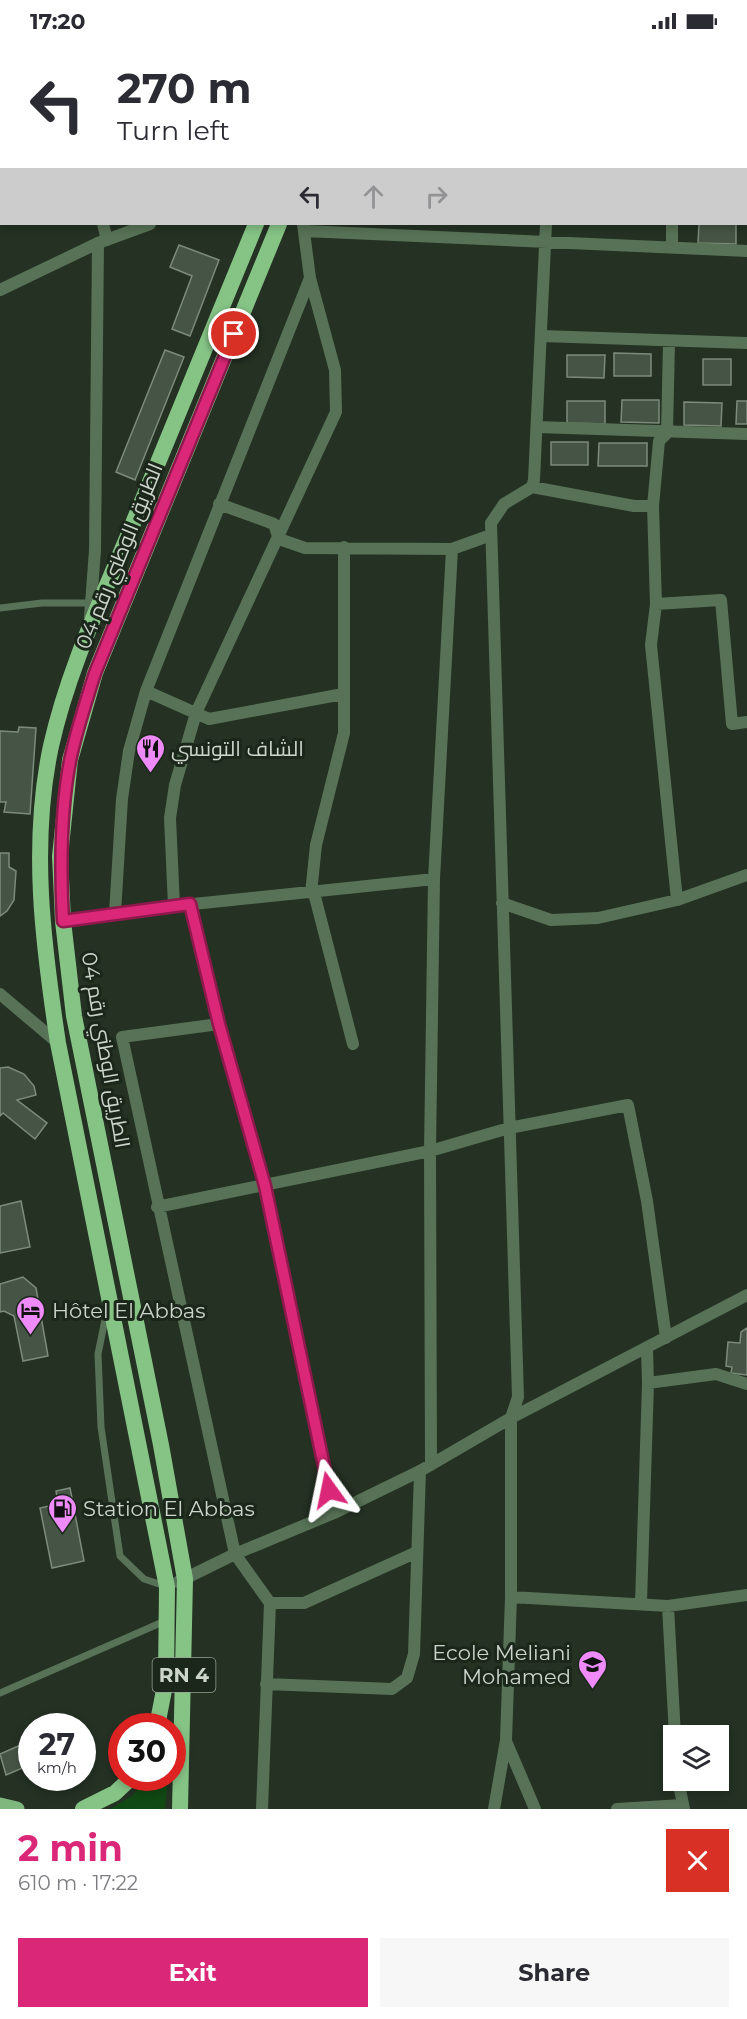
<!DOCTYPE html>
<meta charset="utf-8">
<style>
:root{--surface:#fff;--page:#f7f7f7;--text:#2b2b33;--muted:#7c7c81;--accent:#db2777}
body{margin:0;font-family:Montserrat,Cairo,sans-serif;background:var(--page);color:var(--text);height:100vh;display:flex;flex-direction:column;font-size:22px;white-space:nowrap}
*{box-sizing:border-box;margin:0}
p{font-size:20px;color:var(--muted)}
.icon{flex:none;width:33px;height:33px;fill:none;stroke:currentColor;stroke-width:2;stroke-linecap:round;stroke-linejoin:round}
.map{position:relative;height:1767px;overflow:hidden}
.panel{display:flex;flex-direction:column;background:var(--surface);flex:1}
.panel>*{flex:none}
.top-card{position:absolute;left:0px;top:0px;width:747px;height:183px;box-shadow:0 3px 9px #0003;background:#fff;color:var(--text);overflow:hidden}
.tools{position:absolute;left:663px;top:1683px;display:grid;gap:12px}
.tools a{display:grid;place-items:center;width:66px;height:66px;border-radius:0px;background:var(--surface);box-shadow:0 3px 9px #0003;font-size:30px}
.speed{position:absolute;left:18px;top:1671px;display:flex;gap:12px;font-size:30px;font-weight:700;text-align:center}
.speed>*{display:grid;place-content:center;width:78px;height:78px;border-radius:50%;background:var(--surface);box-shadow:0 3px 9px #0003;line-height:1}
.speed small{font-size:15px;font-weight:400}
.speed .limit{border:9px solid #d22;background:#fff;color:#111}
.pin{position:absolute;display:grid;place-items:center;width:51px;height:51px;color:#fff;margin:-26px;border:3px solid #fff;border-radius:50%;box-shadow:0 2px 6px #0007}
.me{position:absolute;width:66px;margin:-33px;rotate:348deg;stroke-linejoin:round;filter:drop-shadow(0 0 4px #0008)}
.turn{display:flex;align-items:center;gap:21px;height:126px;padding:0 18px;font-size:27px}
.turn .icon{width:78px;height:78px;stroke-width:2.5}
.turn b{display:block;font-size:42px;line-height:51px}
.lanes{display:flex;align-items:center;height:57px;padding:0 18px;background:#0003;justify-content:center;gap:30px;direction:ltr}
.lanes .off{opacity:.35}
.round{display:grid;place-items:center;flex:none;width:63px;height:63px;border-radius:0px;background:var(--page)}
.summary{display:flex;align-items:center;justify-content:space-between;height:102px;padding:0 18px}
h1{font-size:36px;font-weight:700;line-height:45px;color:var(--accent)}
.action{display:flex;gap:12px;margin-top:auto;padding:12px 18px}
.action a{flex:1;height:69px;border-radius:0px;background:var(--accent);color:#fff;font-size:24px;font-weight:700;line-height:69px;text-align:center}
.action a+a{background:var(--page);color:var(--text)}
.status{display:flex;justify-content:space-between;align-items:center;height:42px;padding:0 30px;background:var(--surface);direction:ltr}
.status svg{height:16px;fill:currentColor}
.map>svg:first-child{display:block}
.green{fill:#104914}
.building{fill:#465445;stroke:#7c8b7b;stroke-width:1.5}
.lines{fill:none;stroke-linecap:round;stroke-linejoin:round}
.service{stroke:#577256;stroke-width:7}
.minor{stroke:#577256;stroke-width:12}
.tertiary{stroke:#577256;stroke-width:12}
.primary{stroke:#7fb77e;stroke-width:15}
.trunk{stroke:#86c486;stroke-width:16}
.route-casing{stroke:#8e194d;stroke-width:15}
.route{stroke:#db2777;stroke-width:10}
.labels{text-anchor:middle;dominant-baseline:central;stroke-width:6;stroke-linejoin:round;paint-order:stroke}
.shield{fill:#1a271a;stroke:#97a096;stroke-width:1.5}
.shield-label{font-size:20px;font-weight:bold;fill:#ccd4cb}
.street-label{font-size:21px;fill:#ccd4cb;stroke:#1a271a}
.poi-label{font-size:21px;fill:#ccd4cb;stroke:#1a271a;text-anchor:start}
</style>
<div class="status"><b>17:20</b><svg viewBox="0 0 49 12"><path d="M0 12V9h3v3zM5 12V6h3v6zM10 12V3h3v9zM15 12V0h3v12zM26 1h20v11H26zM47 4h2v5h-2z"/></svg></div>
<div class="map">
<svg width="747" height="1767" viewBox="0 0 747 1767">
<rect width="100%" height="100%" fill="#243123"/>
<path class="green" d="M 147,1736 L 168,1736 L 165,1767 L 110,1767 L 132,1754 Z"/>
<path class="building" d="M 699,182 L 736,182 L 736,202 L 698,201 Z
M 179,203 L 219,218 L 190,294 L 172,287 L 192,234 L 170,225 Z
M 165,308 L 184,315 L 135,438 L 116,430 Z
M 614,311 L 651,312 L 651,334 L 614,334 Z
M 567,313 L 605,313 L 604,336 L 567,335 Z
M 703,317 L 731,317 L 731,343 L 703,343 Z
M 622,358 L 659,358 L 659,381 L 621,380 Z
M 567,359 L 605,359 L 605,382 L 567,381 Z
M 737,359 L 747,359 L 747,382 L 736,382 Z
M 684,360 L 722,361 L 721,384 L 684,383 Z
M 551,400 L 588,400 L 588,423 L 551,423 Z
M 599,401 L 647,401 L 647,424 L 598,424 Z
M 19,685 L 36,686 L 30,772 L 4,770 L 6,760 L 0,760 L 0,689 L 18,690 Z
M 0,811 L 9,811 L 9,825 L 16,829 L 14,858 L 7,869 L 0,874 Z
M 8,1025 L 24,1032 L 34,1044 L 36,1053 L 17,1058 L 47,1081 L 35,1097 L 3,1071 L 0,1074 L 0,1026 Z
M 21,1159 L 30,1205 L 0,1211 L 0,1164 Z
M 23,1235 L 36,1246 L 48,1314 L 23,1319 L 14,1274 L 4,1269 L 0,1270 L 0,1242 Z
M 747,1286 L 747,1333 L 731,1331 L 732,1325 L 726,1324 L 728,1300 L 740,1301 L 741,1290 Z
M 70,1446 L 84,1519 L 52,1526 L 40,1466 L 58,1462 L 56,1449 Z
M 32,1698 L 32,1722 L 6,1733 L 0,1712 Z"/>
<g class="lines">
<path class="service" d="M 0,566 L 42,561 L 91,561
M 107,1268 L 98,1312 L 101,1385 L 120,1514 L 144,1537 L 165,1544
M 0,1651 L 165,1579"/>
<path class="minor" d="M 53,0 L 53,2
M 485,0 L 485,2
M 705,0 L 705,2
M 541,2 L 545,0
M 746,29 L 747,29
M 746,118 L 747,118
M 103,182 L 107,198
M 305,189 L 747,209
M 672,206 L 672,182
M 542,294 L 747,301
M 669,300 L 667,391 L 659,399 L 653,464 L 656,562 L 721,558 L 732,682 L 747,680
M 537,385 L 747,392
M 532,445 L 634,464 L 653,464
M 219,462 L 274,482 L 279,497 L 305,506 L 452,507
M 656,562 L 651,603 L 677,858
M 90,575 L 95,508 L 98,201
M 146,649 L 209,677 L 343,652
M 311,851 L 316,803 L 344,691 L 344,505
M 314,851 L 353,1002
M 502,861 L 551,878 L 598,876 L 677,858 L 747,833
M 190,862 L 219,982 L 265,1144 L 334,1471
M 174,864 L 170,776 L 175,743 L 196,671 L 336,370 L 335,328 L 310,236 L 303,182
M 115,871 L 122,757 L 129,709 L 146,649 L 310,236
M 63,879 L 174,864 L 434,837
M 0,952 L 58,1001
M 219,982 L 122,995 L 235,1512 L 270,1561 L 262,1767
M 157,1165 L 430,1109 L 509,1086 L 628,1063 L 647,1159 L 666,1296
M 648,1341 L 716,1332 L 747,1342
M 431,1423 L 430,1109 L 434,837 L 452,507 L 491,493
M 178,1540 L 235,1512 L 334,1471 L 420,1429 L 511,1376 L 747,1253
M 511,1555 L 668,1564 L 747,1553
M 270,1561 L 304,1561 L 417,1510
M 641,1561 L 648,1341 L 647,1307
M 668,1564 L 675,1694
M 266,1642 L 392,1647 L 407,1636 L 414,1612 L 420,1429
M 506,1699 L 535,1767
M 678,1738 L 684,1767
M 494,1767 L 506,1698 L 511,1555 L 511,1376 L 518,1355 L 491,481 L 504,462 L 532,445 L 534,438 L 546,182
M 617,1767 L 682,1763"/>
<path class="tertiary" d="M 259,0 L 259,2
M 0,248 L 98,201 L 150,182"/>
<path class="primary" d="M 0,1763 L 17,1767"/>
<path class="trunk" d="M 323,2 L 324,0
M 345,2 L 346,0
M 157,1684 L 166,1638 L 167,1545 L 58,1001 C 43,902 30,802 51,704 C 67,632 99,563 127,496 C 170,391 213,286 256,182
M 83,1767 L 115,1751 L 131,1736
M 180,1767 L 185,1537 L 161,1403 L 74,974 L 63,879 L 60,814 L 70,718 L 95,631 L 279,182"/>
</g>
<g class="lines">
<defs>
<path id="route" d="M 234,292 L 95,631 C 86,660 76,689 70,719 C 60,772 60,825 63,879 L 190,862 L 219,982 L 265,1144 L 329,1448"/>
</defs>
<use href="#route" class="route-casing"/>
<use href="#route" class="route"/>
</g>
<defs>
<symbol id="restaurant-pin" viewBox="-11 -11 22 30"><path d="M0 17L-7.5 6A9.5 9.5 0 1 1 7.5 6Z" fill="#ee8bf8" stroke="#1a271a"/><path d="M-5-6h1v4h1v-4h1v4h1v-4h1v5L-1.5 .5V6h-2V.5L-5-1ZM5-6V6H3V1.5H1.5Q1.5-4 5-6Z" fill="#111"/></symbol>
<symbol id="hotel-pin" viewBox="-11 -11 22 30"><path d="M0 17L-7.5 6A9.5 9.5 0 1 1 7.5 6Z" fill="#ee8bf8" stroke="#1a271a"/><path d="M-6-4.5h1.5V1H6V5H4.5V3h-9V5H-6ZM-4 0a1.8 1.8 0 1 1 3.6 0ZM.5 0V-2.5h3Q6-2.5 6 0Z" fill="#111"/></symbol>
<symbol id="fuel-pin" viewBox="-11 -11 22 30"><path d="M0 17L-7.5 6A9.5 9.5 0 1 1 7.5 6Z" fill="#ee8bf8" stroke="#1a271a"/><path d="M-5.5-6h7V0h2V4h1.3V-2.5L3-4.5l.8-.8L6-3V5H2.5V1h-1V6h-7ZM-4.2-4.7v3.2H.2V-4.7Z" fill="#111"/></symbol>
<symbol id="school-pin" viewBox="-11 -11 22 30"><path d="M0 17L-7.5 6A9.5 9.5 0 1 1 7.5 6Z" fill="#ee8bf8" stroke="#1a271a"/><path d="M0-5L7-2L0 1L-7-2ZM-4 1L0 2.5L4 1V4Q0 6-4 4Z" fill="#111"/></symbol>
</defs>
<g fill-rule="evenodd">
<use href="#restaurant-pin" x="134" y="690" width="33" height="45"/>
<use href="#hotel-pin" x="14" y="1252" width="33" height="45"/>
<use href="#fuel-pin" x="46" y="1450" width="33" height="45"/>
<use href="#school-pin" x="576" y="1606" width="33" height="45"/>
</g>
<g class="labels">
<rect class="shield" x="152.5" y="1616" width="63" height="34" rx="4.5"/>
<g class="shield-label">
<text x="184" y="1633">RN 4</text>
</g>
<g class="street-label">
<text transform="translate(119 514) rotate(-68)">الطريق الوطني رقم 04</text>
<text transform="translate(106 1008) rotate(80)">الطريق الوطني رقم 04</text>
</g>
<g class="poi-label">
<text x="171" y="706">الشاف التونسي</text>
<text x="52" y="1268">Hôtel El Abbas</text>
<text x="83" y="1466">Station El Abbas</text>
<text x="571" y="1610" text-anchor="end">Ecole Meliani<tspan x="571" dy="24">Mohamed</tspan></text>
</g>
</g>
</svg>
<div class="tools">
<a><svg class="icon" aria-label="layers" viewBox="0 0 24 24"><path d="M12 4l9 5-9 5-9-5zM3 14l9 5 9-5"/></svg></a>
</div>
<div class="speed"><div>27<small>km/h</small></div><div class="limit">30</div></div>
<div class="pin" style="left:234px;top:292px;background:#d93025"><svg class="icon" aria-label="arrive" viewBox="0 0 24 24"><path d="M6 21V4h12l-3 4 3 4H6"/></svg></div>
<svg class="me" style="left:329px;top:1448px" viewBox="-20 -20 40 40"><path d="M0-17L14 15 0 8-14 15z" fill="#db2777" stroke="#fff" stroke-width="4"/></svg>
<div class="top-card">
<div class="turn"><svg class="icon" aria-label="left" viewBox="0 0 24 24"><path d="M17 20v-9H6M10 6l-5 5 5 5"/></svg><div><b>270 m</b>Turn left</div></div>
<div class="lanes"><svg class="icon" aria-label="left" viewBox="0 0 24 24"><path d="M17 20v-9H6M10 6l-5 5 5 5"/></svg><svg class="icon off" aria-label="ahead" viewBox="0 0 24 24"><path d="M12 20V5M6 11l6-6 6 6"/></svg><svg class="icon off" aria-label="right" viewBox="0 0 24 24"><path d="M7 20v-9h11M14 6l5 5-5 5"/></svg></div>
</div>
</div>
<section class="panel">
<div class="summary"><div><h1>2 min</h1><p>610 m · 17:22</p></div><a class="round" style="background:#d93025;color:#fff"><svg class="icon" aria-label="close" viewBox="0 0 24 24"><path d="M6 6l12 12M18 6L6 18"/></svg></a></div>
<div class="action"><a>Exit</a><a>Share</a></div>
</section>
